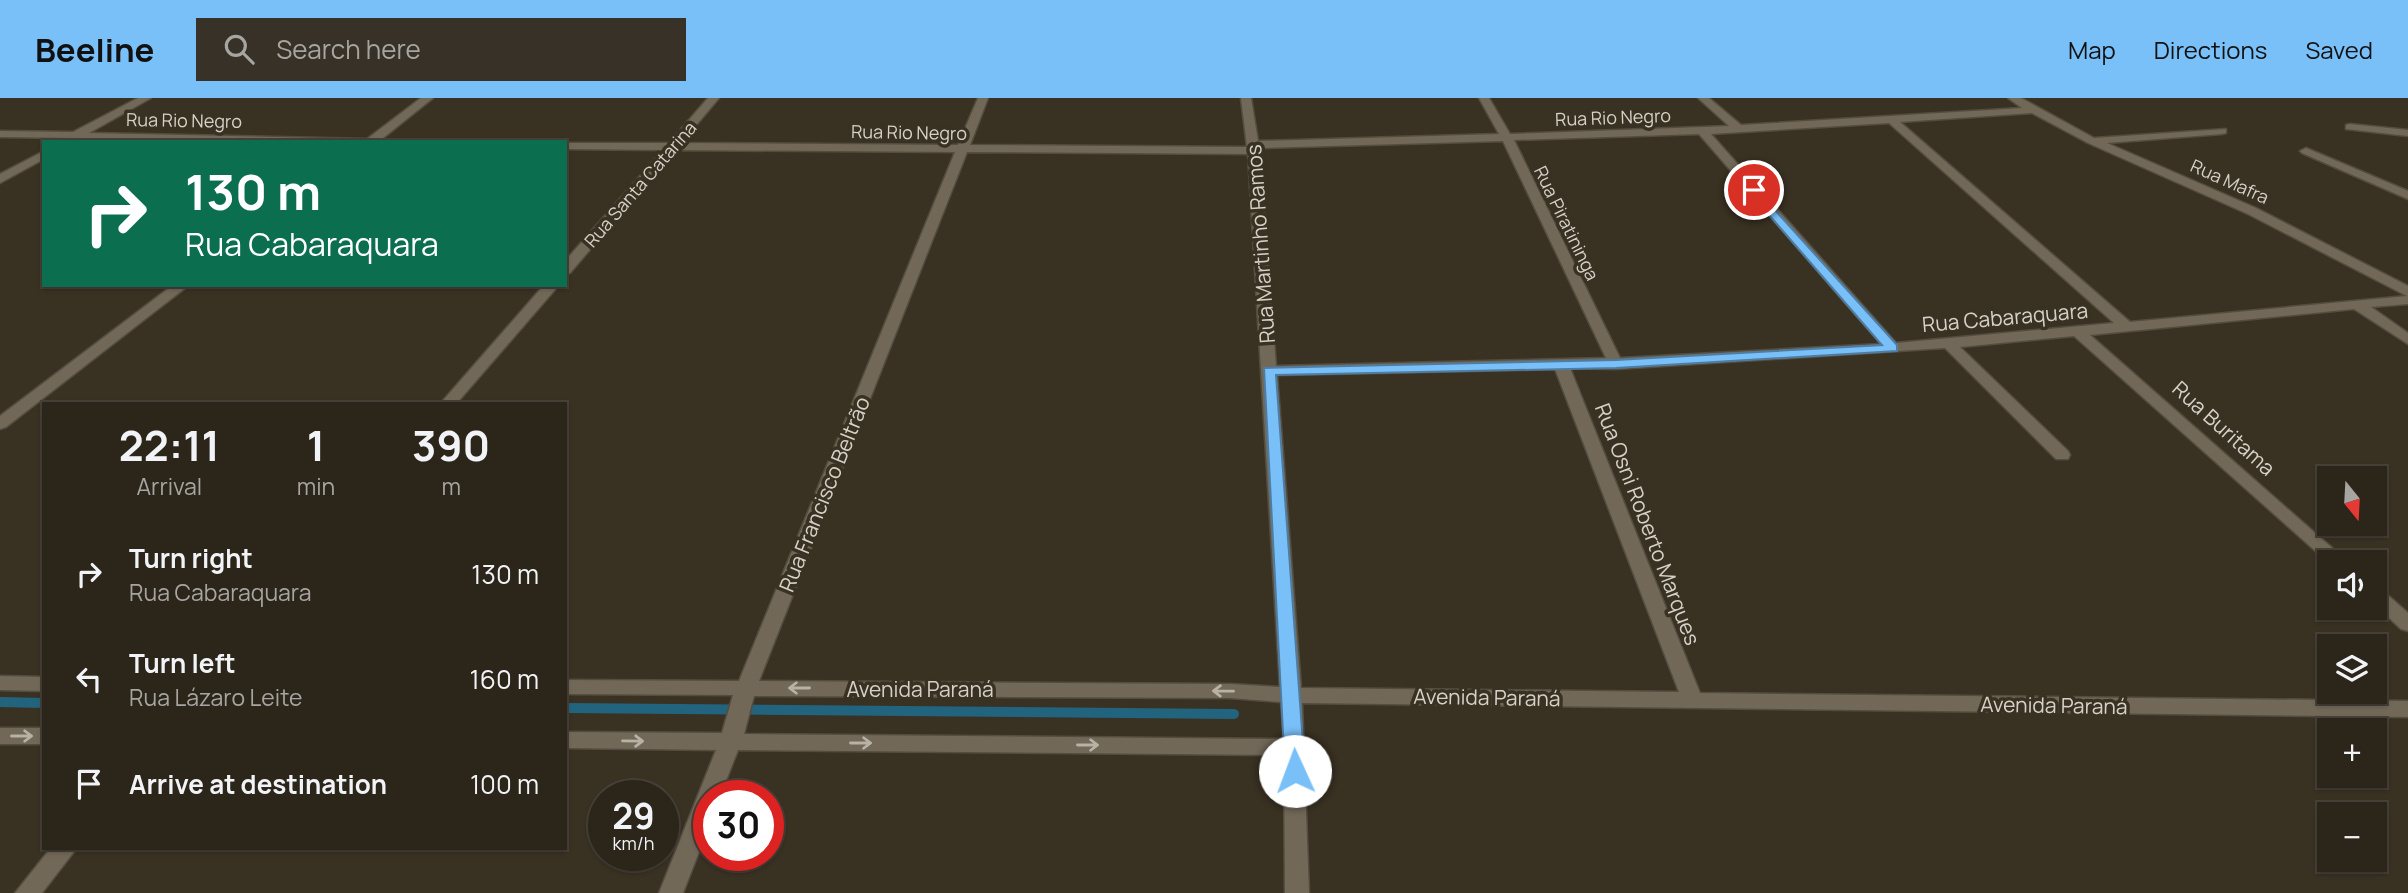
<!DOCTYPE html>
<meta charset="utf-8">
<style>
:root{--surface:#2b251a;--page:#373127;--text:#f1f3f6;--muted:#a6a5a2;--line:#474239;--accent:#79bff8}
body{margin:0;font-family:Manrope,sans-serif;background:var(--page);color:var(--text);height:100vh;display:flex;flex-direction:column;font-size:26px;white-space:nowrap}
*{box-sizing:border-box;margin:0}
p{font-size:23px;color:var(--muted)}
.icon{flex:none;width:38px;height:38px;fill:none;stroke:currentColor;stroke-width:2;stroke-linecap:round;stroke-linejoin:round}
.map{position:relative;flex:1;overflow:hidden}
.sheet{position:absolute;left:42px;top:304px;width:525px;height:448px;display:flex;flex-direction:column;background:var(--surface);border-radius:0px;box-shadow:0 2px 5px #0004,0 0 0 2px var(--line)}
.sheet>*{flex:none}
.banner{position:absolute;left:42px;top:42px;width:525px;height:147px;border-radius:0px;box-shadow:0 2px 5px #0004,0 0 0 2px var(--line);background:#0b6e4f;color:#fff;overflow:hidden}
.needle{width:46px;rotate:162deg}
.controls{position:absolute;left:2317px;top:368px;display:grid;gap:14px}
.controls a{display:grid;place-items:center;width:70px;height:70px;border-radius:0px;background:var(--surface);box-shadow:0 2px 5px #0004,0 0 0 2px var(--line);font-size:35px}
.speed{position:absolute;left:588px;top:682px;display:flex;gap:14px;font-size:35px;font-weight:700;text-align:center}
.speed>*{display:grid;place-content:center;width:91px;height:91px;border-radius:50%;background:var(--surface);box-shadow:0 2px 5px #0004,0 0 0 2px var(--line);line-height:1}
.speed small{font-size:18px;font-weight:400}
.speed .limit{border:10px solid #d22;background:#fff;color:#111}
.pin{position:absolute;display:grid;place-items:center;width:60px;height:60px;color:#fff;margin:-30px;border:4px solid #fff;border-radius:50%;box-shadow:0 2px 7px #0007}
.me{position:absolute;width:77px;margin:-38px;rotate:358deg;stroke-linejoin:round;filter:drop-shadow(0 0 5px #0008)}
.turn{display:flex;align-items:center;gap:24px;height:147px;padding:0 28px;font-size:32px}
.turn .icon{width:91px;height:91px;stroke-width:2.5}
.turn b{display:block;font-size:49px;line-height:60px}
.eta{display:flex;justify-content:space-evenly;align-items:center;height:119px;text-align:center}
.eta b{font-size:42px;font-weight:700;line-height:49px}
ul{padding:0;list-style:none}
li{display:flex;align-items:center;gap:21px;height:105px;padding:0 28px}
li div{flex:1}
li b{display:block;font-size:26px}
li em{font-style:normal}
header{display:flex;align-items:center;gap:42px;box-sizing:border-box;height:98px;padding:0 35px;background:var(--accent);color:#111}
header strong{font-size:33px}
nav{display:flex;gap:38px;margin-inline-start:auto;font-size:24px}
.search{width:490px;height:63px;background:var(--page);display:flex;align-items:center;gap:18px;box-sizing:border-box;padding:0 24px;border-radius:0px;color:var(--muted);font-size:26px}
.map>svg:first-child{display:block}
.lines{fill:none;stroke-linecap:round;stroke-linejoin:round}
.stream{stroke:#22647d;stroke-width:10}
.minor-casing{stroke:#534d3f;stroke-width:3}
.minor{fill:#716857;fill-rule:evenodd}
.oneway{stroke:#b8b2a6}
.route{fill:#79bff8;stroke:#4f7ca1;stroke-width:2}
.labels{text-anchor:middle;dominant-baseline:central;stroke-width:7;stroke-linejoin:round;paint-order:stroke}
.far-street-label{font-size:18px;fill:#d6d1c8;stroke:#393122}
.street-label{font-size:21px;fill:#d6d1c8;stroke:#393122}
</style>
<header>
<strong>Beeline</strong>
<div class="search"><svg class="icon" aria-label="search" viewBox="0 0 24 24"><circle cx="10" cy="10" r="6"/><path d="M15 15l6 6"/></svg>Search here</div>
<nav><a>Map</a><a>Directions</a><a>Saved</a></nav>
</header>
<div class="map">
<svg width="2408" height="795" viewBox="0 0 2408 795">
<rect width="100%" height="100%" fill="#393122"/>
<g class="lines">
<path class="stream" d="M 0,604 L 44,605
M 565,610 L 1234,616"/>
<defs>
<path id="minor" d="M 138,0 L 151,0 L 89,35 L 367,41 L 421,0 L 433,0 L 378,44 L 0,39 L 0,33 L 73,34 Z
M 708,0 L 719,0 L 681,45 L 958,47 L 978,0 L 988,0 L 970,47 L 1247,49 L 1241,0 L 1251,0 L 1258,43 L 1499,36 L 1479,0 L 1489,0 L 1510,36 L 1729,28 L 1698,0 L 1709,0 L 1741,27 L 2022,10 L 2008,0 L 2021,0 L 2094,40 L 2226,31 L 2226,35 L 2222,36 L 2107,45 L 2256,110 L 2408,188 L 2408,206 L 2371,209 L 2408,235 L 2408,246 L 2354,211 L 2090,237 L 2348,464 L 2329,465 L 2074,238 L 1960,249 L 2068,353 L 2070,357 L 2068,361 L 2056,361 L 1945,250 L 1616,271 L 1570,270 L 1700,595 L 2408,603 L 2408,619 L 1302,605 L 1309,795 L 1285,795 L 1284,657 L 738,652 L 720,698 L 709,698 L 709,728 L 683,795 L 659,795 L 716,652 L 565,650 L 565,634 L 722,635 L 733,597 L 565,596 L 565,582 L 739,583 L 955,54 L 675,52 L 570,175 L 565,176 L 565,163 L 663,52 L 565,51 L 565,45 L 669,45 ZM 2032,15 L 2088,45 L 2248,116 L 2407,198 L 2130,224 L 1900,24 ZM 1889,25 L 2114,225 L 1896,245 L 1711,36 ZM 1699,36 L 1881,246 L 1620,260 L 1514,42 ZM 1503,43 L 1606,260 L 1276,268 L 1259,50 ZM 967,54 L 1248,56 L 1280,589 L 1230,586 L 759,583 ZM 1555,271 L 1679,594 L 1301,590 L 1277,277 ZM 754,598 L 1230,600 L 1281,604 L 1284,641 L 744,636 Z
M 2350,26 L 2408,32 L 2408,38 L 2346,31 L 2346,27 Z
M 2306,50 L 2408,93 L 2408,101 L 2302,55 L 2300,53 Z
M 44,53 L 44,61 L 0,85 L 0,76 Z
M 173,187 L 189,187 L 6,329 L 0,331 L 0,318 Z
M 544,187 L 559,187 L 456,306 L 440,306 Z
M 2375,490 L 2382,492 L 2408,515 L 2408,533 L 2401,531 L 2375,507 Z
M 0,578 L 44,579 L 44,593 L 0,592 Z
M 0,630 L 44,630 L 44,646 L 0,646 Z
M 50,751 L 76,751 L 42,795 L 15,795 Z"/>
</defs>
<use href="#minor" class="minor-casing"/>
<use href="#minor" class="minor"/>
</g>
<defs><path id="oneway-shaft" d="M-6 0H5M1.5-3L5.5 0L1.5 3" fill="none" stroke-width="1.6" stroke-linecap="round" stroke-linejoin="round" transform="scale(1.75)"/></defs>
<g class="oneway">
<use href="#oneway-shaft" transform="translate(799 590) rotate(-180)"/>
<use href="#oneway-shaft" transform="translate(1223 593) rotate(-179)"/>
<use href="#oneway-shaft" transform="translate(22 638)"/>
<use href="#oneway-shaft" transform="translate(633 643) rotate(1)"/>
<use href="#oneway-shaft" transform="translate(861 645)"/>
<use href="#oneway-shaft" transform="translate(1088 647)"/>
</g>
<path class="route" d="M 1754,89 L 1897,247 L 1897,253 L 1616,270 L 1276,277 L 1305,673 L 1302,679 L 1288,679 L 1285,673 L 1264,270 L 1616,262 L 1882,247 L 1750,95 L 1750,90 Z"/>
<g class="labels">
<g class="far-street-label">
<text transform="translate(1613 19) rotate(-2)">Rua Rio Negro</text>
<text transform="translate(184 22) rotate(1)">Rua Rio Negro</text>
<text transform="translate(909 34) rotate(1)">Rua Rio Negro</text>
<text transform="translate(2230 83) rotate(24)">Rua Mafra</text>
<text transform="translate(640 86) rotate(-49)">Rua Santa Catarina</text>
<text transform="translate(1567 125) rotate(64)">Rua Piratininga</text>
</g>
<g class="street-label">
<text transform="translate(1260 146) rotate(-94)">Rua Martinho Ramos</text>
<text transform="translate(2005 219) rotate(-5)">Rua Cabaraquara</text>
<text transform="translate(2224 330) rotate(42)">Rua Buritama</text>
<text transform="translate(824 396) rotate(-68)">Rua Francisco Beltrão</text>
<text transform="translate(1648 426) rotate(69)">Rua Osni Roberto Marques</text>
<text x="920" y="591">Avenida Paraná</text>
<text transform="translate(1487 599) rotate(1)">Avenida Paraná</text>
<text transform="translate(2054 607) rotate(1)">Avenida Paraná</text>
</g>
</g>
</svg>
<div class="controls">
<a><svg class="needle" viewBox="-14 -14 28 28"><path d="M0-13l5 13h-10z" fill="#e53935"/><path d="M0 13l5-13h-10z" fill="#a6a5a2"/></svg></a>
<a><svg class="icon" aria-label="sound" viewBox="0 0 24 24"><path d="M4 9h4l5-4v14l-5-4H4zM17 9q2 3 0 6"/></svg></a>
<a><svg class="icon" aria-label="layers" viewBox="0 0 24 24"><path d="M12 4l9 5-9 5-9-5zM3 14l9 5 9-5"/></svg></a>
<a>+</a>
<a>−</a>
</div>
<div class="speed"><div>29<small>km/h</small></div><div class="limit">30</div></div>
<div class="pin" style="left:1754px;top:92px;background:#d93025"><svg class="icon" aria-label="arrive" viewBox="0 0 24 24"><path d="M6 21V4h12l-3 4 3 4H6"/></svg></div>
<svg class="me" style="left:1295px;top:673px" viewBox="-20 -20 40 40"><circle r="19" fill="#fff"/><path d="M0-13L10 11 0 6-10 11z" fill="#79bff8"/></svg>
<div class="banner">
<div class="turn"><svg class="icon" aria-label="right" viewBox="0 0 24 24"><path d="M7 20v-9h11M14 6l5 5-5 5"/></svg><div><b>130 m</b>Rua Cabaraquara</div></div>
</div>
<section class="sheet">
<div class="eta">
<div><b>22:11</b><p>Arrival</p></div>
<div><b>1</b><p>min</p></div>
<div><b>390</b><p>m</p></div>
</div>
<ul>
<li><svg class="icon" aria-label="right" viewBox="0 0 24 24"><path d="M7 20v-9h11M14 6l5 5-5 5"/></svg><div><b>Turn right</b><p>Rua Cabaraquara</p></div><em>130 m</em></li>
<li><svg class="icon" aria-label="left" viewBox="0 0 24 24"><path d="M17 20v-9H6M10 6l-5 5 5 5"/></svg><div><b>Turn left</b><p>Rua Lázaro Leite</p></div><em>160 m</em></li>
<li><svg class="icon" aria-label="arrive" viewBox="0 0 24 24"><path d="M6 21V4h12l-3 4 3 4H6"/></svg><div><b>Arrive at destination</b></div><em>100 m</em></li>
</ul>
</section>
</div>
